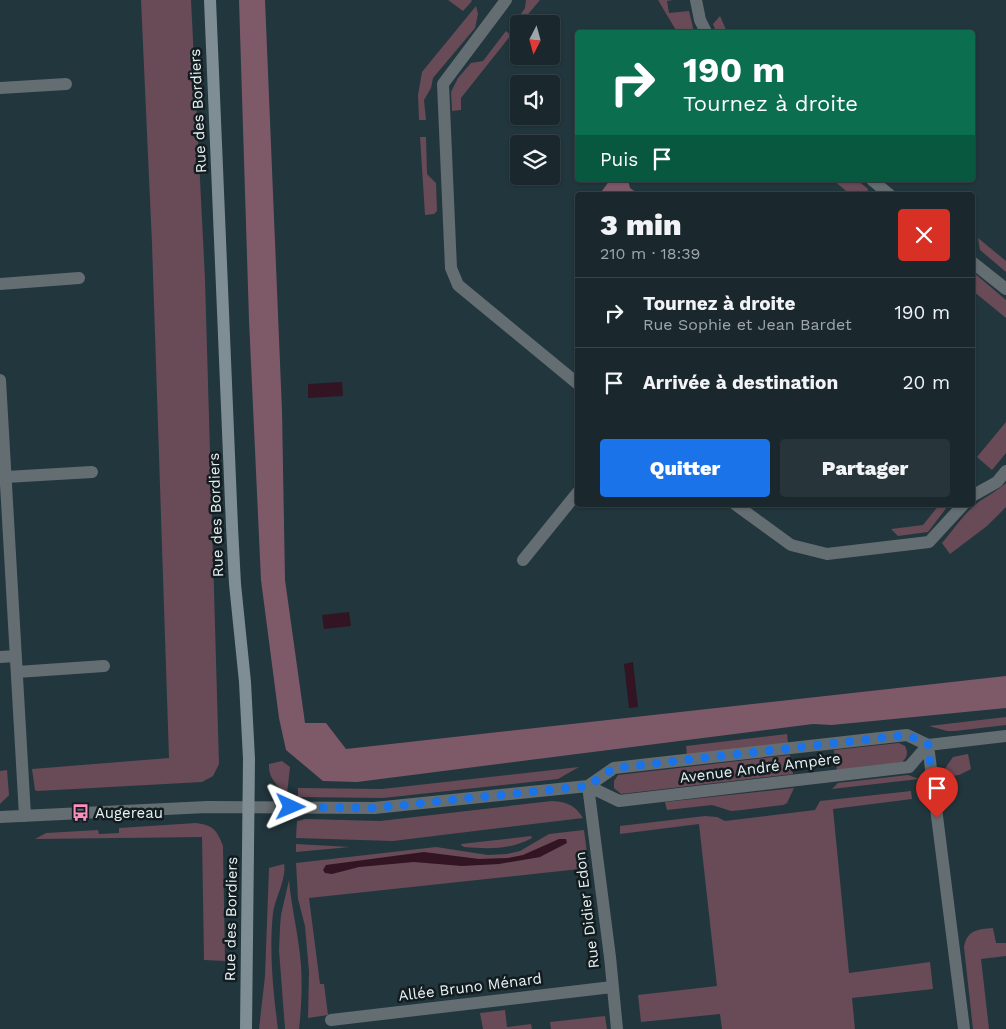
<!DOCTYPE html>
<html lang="fr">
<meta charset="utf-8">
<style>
:root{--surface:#1a282e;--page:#27343a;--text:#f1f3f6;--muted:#9fa6aa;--line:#38444a;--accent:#1a73e8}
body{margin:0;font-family:"Work Sans",sans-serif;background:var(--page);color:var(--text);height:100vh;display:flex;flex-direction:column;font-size:19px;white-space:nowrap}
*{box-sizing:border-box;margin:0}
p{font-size:16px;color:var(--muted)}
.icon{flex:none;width:28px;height:28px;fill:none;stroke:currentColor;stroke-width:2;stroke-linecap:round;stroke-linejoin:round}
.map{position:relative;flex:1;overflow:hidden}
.side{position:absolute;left:575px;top:192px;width:400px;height:315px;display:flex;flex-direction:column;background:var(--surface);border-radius:5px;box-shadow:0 1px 4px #0004,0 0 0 1px var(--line)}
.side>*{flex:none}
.top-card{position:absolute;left:575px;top:30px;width:400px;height:152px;border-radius:5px;box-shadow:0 1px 4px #0004,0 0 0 1px var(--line);background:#0b6e4f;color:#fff;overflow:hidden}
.needle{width:32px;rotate:186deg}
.fabs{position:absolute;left:510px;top:15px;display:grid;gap:10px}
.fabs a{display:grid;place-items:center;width:50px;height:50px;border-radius:5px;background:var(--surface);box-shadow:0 1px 4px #0004,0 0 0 1px var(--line);font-size:25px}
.pin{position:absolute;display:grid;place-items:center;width:42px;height:42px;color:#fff;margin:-51px -21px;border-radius:50% 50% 50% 0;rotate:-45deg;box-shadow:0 0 5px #0007}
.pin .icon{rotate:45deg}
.me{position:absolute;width:55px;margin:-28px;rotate:91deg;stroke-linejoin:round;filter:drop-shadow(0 0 4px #0008)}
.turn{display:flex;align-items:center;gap:18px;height:105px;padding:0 25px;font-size:22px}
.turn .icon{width:65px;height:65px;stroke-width:2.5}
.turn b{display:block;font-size:35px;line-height:42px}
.then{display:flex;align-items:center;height:48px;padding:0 25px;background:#0003;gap:10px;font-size:19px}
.round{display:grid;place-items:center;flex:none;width:52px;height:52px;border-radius:5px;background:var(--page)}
.overview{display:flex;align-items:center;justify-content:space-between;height:85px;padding:0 25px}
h1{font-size:30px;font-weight:800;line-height:38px}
.button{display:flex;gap:10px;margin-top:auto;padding:10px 25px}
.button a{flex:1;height:58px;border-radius:5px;background:var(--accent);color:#fff;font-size:20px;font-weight:800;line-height:58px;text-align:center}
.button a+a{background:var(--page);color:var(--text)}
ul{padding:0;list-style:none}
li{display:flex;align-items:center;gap:15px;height:70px;padding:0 25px;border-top:1px solid var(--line)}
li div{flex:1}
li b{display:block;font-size:19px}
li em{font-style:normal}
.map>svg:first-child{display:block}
.green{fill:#684b57}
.forest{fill:#7e5a69}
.water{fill:#321422}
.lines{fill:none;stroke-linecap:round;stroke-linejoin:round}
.street{stroke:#646d71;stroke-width:12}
.secondary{stroke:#7f8e94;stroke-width:12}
.route{stroke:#1a73e8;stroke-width:9;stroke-dasharray:0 16.2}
.labels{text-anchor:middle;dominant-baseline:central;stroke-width:5;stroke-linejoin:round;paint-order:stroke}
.street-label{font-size:15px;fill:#e5f1f6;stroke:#131c1f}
.poi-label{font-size:15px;fill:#e5f1f6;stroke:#131c1f;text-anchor:start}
</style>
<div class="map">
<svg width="1006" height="1029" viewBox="0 0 1006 1029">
<rect width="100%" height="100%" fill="#22363d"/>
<path class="green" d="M 141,0 L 191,0 L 205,279 L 219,764 L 213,776 L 202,782 L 37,791 L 35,790 L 32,769 L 169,758 L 152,244 Z
M 448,0 L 471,0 L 472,1 L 463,11 Z
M 526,0 L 540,0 L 520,24 L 516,21 L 525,8 Z
M 658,0 L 673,0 L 667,1 L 669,13 L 689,11 L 694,32 L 677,32 Z
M 476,6 L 478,14 L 475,28 L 433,78 L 431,88 L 424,100 L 426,120 L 419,120 L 418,95 L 422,72 Z
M 720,16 L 727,32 L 716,32 L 713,24 Z
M 506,31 L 511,35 L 461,98 L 461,110 L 452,111 L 451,92 L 458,78 L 471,63 L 483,61 Z
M 420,137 L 426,137 L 427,174 L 436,183 L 437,211 L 434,214 L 425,215 Z
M 833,180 L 857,180 L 868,189 L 867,195 L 851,195 Z
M 978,238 L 1006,261 L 1006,272 L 980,250 Z
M 973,272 L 1006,300 L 1006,318 L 973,291 Z
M 1006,422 L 1006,453 L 992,470 L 977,457 Z
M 1006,483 L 1006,507 L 987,526 L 950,554 L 942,543 C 954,529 965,512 980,501 C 989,495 998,490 1006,483 Z
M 939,505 L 947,505 L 947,507 L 928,532 L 898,536 L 891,529 L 923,525 Z
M 1006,717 L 1006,725 L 955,731 L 947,731 L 929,726 Z
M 787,734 L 788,743 L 687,755 L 686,746 Z
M 899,743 L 905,746 C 908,752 908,757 902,762 L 837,770 L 834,750 Z
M 968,754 L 971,769 L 959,775 L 944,777 L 946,767 L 953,757 Z
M 790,755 L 793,774 L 621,794 L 614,788 L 614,781 L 618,775 Z
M 282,761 L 290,767 L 287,794 C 277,786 268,778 269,764 Z
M 579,767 L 558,779 L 383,798 L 298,797 L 298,788 L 382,789 Z
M 7,770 L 9,795 L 0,804 L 0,771 Z
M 908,775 L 919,779 L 832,789 L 838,783 Z
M 794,788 L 787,803 L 783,805 L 742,810 L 731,811 L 712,805 L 667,810 L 665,802 Z
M 911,791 L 912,799 L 833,809 L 849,973 L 930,962 L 933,989 L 852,998 L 855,1029 L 722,1029 L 720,1014 L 641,1022 L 638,995 L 717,986 L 699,824 L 620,834 L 620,826 L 705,816 L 717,817 L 725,821 L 815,810 L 820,801 Z
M 552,801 C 567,802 575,805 583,818 L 393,841 L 296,838 L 297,821 L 305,819 L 380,821 Z
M 196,823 C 213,825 217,830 223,846 L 225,961 L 204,960 L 202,837 L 35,839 L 46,833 L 98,830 L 99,834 L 119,833 L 119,828 Z
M 584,830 L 589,868 L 309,898 L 320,984 L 324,984 L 328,1015 L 308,1018 L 309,972 L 305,926 L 298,899 L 296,863 L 436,847 L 488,855 L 507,854 L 520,851 L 549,834 Z
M 531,836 L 532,838 C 510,850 488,849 464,847 L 461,845 L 461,844 Z
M 296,844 L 350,847 L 296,852 Z
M 284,864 C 287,878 275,898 273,913 C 269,951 273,991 278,1029 L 259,1029 L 265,976 L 269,868 Z
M 289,880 C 291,903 296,924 299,947 C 303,973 302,1002 299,1029 L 285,1029 L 279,950 L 280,927 L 281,915 Z
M 993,928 L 996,943 L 1006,943 L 1006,956 L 981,959 L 989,1029 L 973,1029 L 964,947 C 967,930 978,929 993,928 Z
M 505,1010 L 507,1027 L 531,1024 L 532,1029 L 483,1029 L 480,1013 Z
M 605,1016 L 607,1029 L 551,1029 L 550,1022 Z"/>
<path class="forest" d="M 239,0 L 265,0 L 282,411 L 285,580 L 305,723 L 326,723 L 346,749 L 1006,676 L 1006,708 L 832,725 L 813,724 L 357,782 L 323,781 L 286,750 L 279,718 L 261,580 L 249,320 Z
M 610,180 L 628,180 L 630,188 L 640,195 L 599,195 Z"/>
<path class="water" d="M 342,382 L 343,396 L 308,398 L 308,384 Z
M 349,612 L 351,626 L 324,629 L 322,615 Z
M 633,662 L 638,707 L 629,708 L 624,664 Z
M 559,839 L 566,839 L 567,843 L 540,857 L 499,864 L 462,866 L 414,862 L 359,867 L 332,874 L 325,873 L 323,870 L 326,865 L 424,852 L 479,859 L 508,858 L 523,855 Z"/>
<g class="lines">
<path class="street" d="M 506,0 L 443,84 L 451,268 L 458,285 L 578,384
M 696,0 L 700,20 L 706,32
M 0,88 L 66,84
M 872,180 L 890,195
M 972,262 L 1006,289
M 0,284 L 79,278
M 0,380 L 25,816
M 6,477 L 92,472
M 972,496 L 997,482 L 1006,471
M 736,505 L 791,545 L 827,554 L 929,542 L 963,505
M 523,560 L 578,492
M 0,657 L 16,656
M 17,672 L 104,666
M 928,745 L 964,1029
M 588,786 L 619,801 L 909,767 L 928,745
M 588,786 L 610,957 L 617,1029
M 0,817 L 207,807 L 374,808 L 588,786 L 614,768 L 907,735 L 928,745 L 1006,736
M 331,1020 L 612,987"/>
<path class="secondary" d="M 210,0 L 232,527 L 235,584 L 245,682 L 249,759 L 246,1029"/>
</g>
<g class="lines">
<path class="route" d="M 291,807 L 374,808 L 588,786 L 614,768 L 907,735 L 928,744 L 937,818"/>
</g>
<defs>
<symbol id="bus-bare" viewBox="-9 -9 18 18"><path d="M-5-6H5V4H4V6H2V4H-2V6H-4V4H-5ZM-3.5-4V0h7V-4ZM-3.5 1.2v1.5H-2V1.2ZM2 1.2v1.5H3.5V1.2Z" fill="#fd8ec0" stroke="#131c1f" stroke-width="2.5" paint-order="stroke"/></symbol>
</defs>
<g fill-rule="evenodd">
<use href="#bus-bare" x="68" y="800" width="25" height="25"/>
</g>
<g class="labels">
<g class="street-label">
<text transform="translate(198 111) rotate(-93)">Rue des Bordiers</text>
<text transform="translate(216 515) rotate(-92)">Rue des Bordiers</text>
<text transform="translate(760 768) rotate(-7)">Avenue André Ampère</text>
<text transform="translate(587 910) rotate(-97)">Rue Didier Edon</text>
<text transform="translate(231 919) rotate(-89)">Rue des Bordiers</text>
<text transform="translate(470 987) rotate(-7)">Allée Bruno Ménard</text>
</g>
<g class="poi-label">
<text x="95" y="813">Augereau</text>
</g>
</g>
</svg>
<div class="fabs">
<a><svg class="needle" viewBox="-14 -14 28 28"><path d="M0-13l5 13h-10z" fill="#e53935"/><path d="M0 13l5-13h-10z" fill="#9fa6aa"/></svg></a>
<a><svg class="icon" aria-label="sound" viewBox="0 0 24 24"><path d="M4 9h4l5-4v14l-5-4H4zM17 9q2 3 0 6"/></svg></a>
<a><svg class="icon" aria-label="layers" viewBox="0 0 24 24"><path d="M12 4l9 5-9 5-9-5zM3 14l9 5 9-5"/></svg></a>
</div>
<div class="pin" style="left:937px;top:818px;background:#d93025"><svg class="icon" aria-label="arrive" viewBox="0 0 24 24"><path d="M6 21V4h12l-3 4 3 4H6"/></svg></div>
<svg class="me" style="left:291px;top:807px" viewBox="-20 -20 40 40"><path d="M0-17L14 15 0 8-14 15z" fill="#1a73e8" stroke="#fff" stroke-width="4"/></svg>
<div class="top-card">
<div class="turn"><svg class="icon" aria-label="right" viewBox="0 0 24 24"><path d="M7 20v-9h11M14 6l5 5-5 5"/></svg><div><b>190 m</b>Tournez à droite</div></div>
<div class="then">Puis<svg class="icon" aria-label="arrive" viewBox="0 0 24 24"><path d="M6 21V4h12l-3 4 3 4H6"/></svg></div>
</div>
<section class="side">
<div class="overview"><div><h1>3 min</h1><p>210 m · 18:39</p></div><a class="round" style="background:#d93025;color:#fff"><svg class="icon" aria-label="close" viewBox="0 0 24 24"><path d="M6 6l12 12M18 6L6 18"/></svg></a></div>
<ul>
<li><svg class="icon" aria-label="right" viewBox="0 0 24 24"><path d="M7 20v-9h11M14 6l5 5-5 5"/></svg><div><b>Tournez à droite</b><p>Rue Sophie et Jean Bardet</p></div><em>190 m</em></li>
<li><svg class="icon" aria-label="arrive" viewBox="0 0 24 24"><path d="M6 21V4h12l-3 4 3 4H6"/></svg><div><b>Arrivée à destination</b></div><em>20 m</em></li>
</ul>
<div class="button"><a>Quitter</a><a>Partager</a></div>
</section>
</div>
